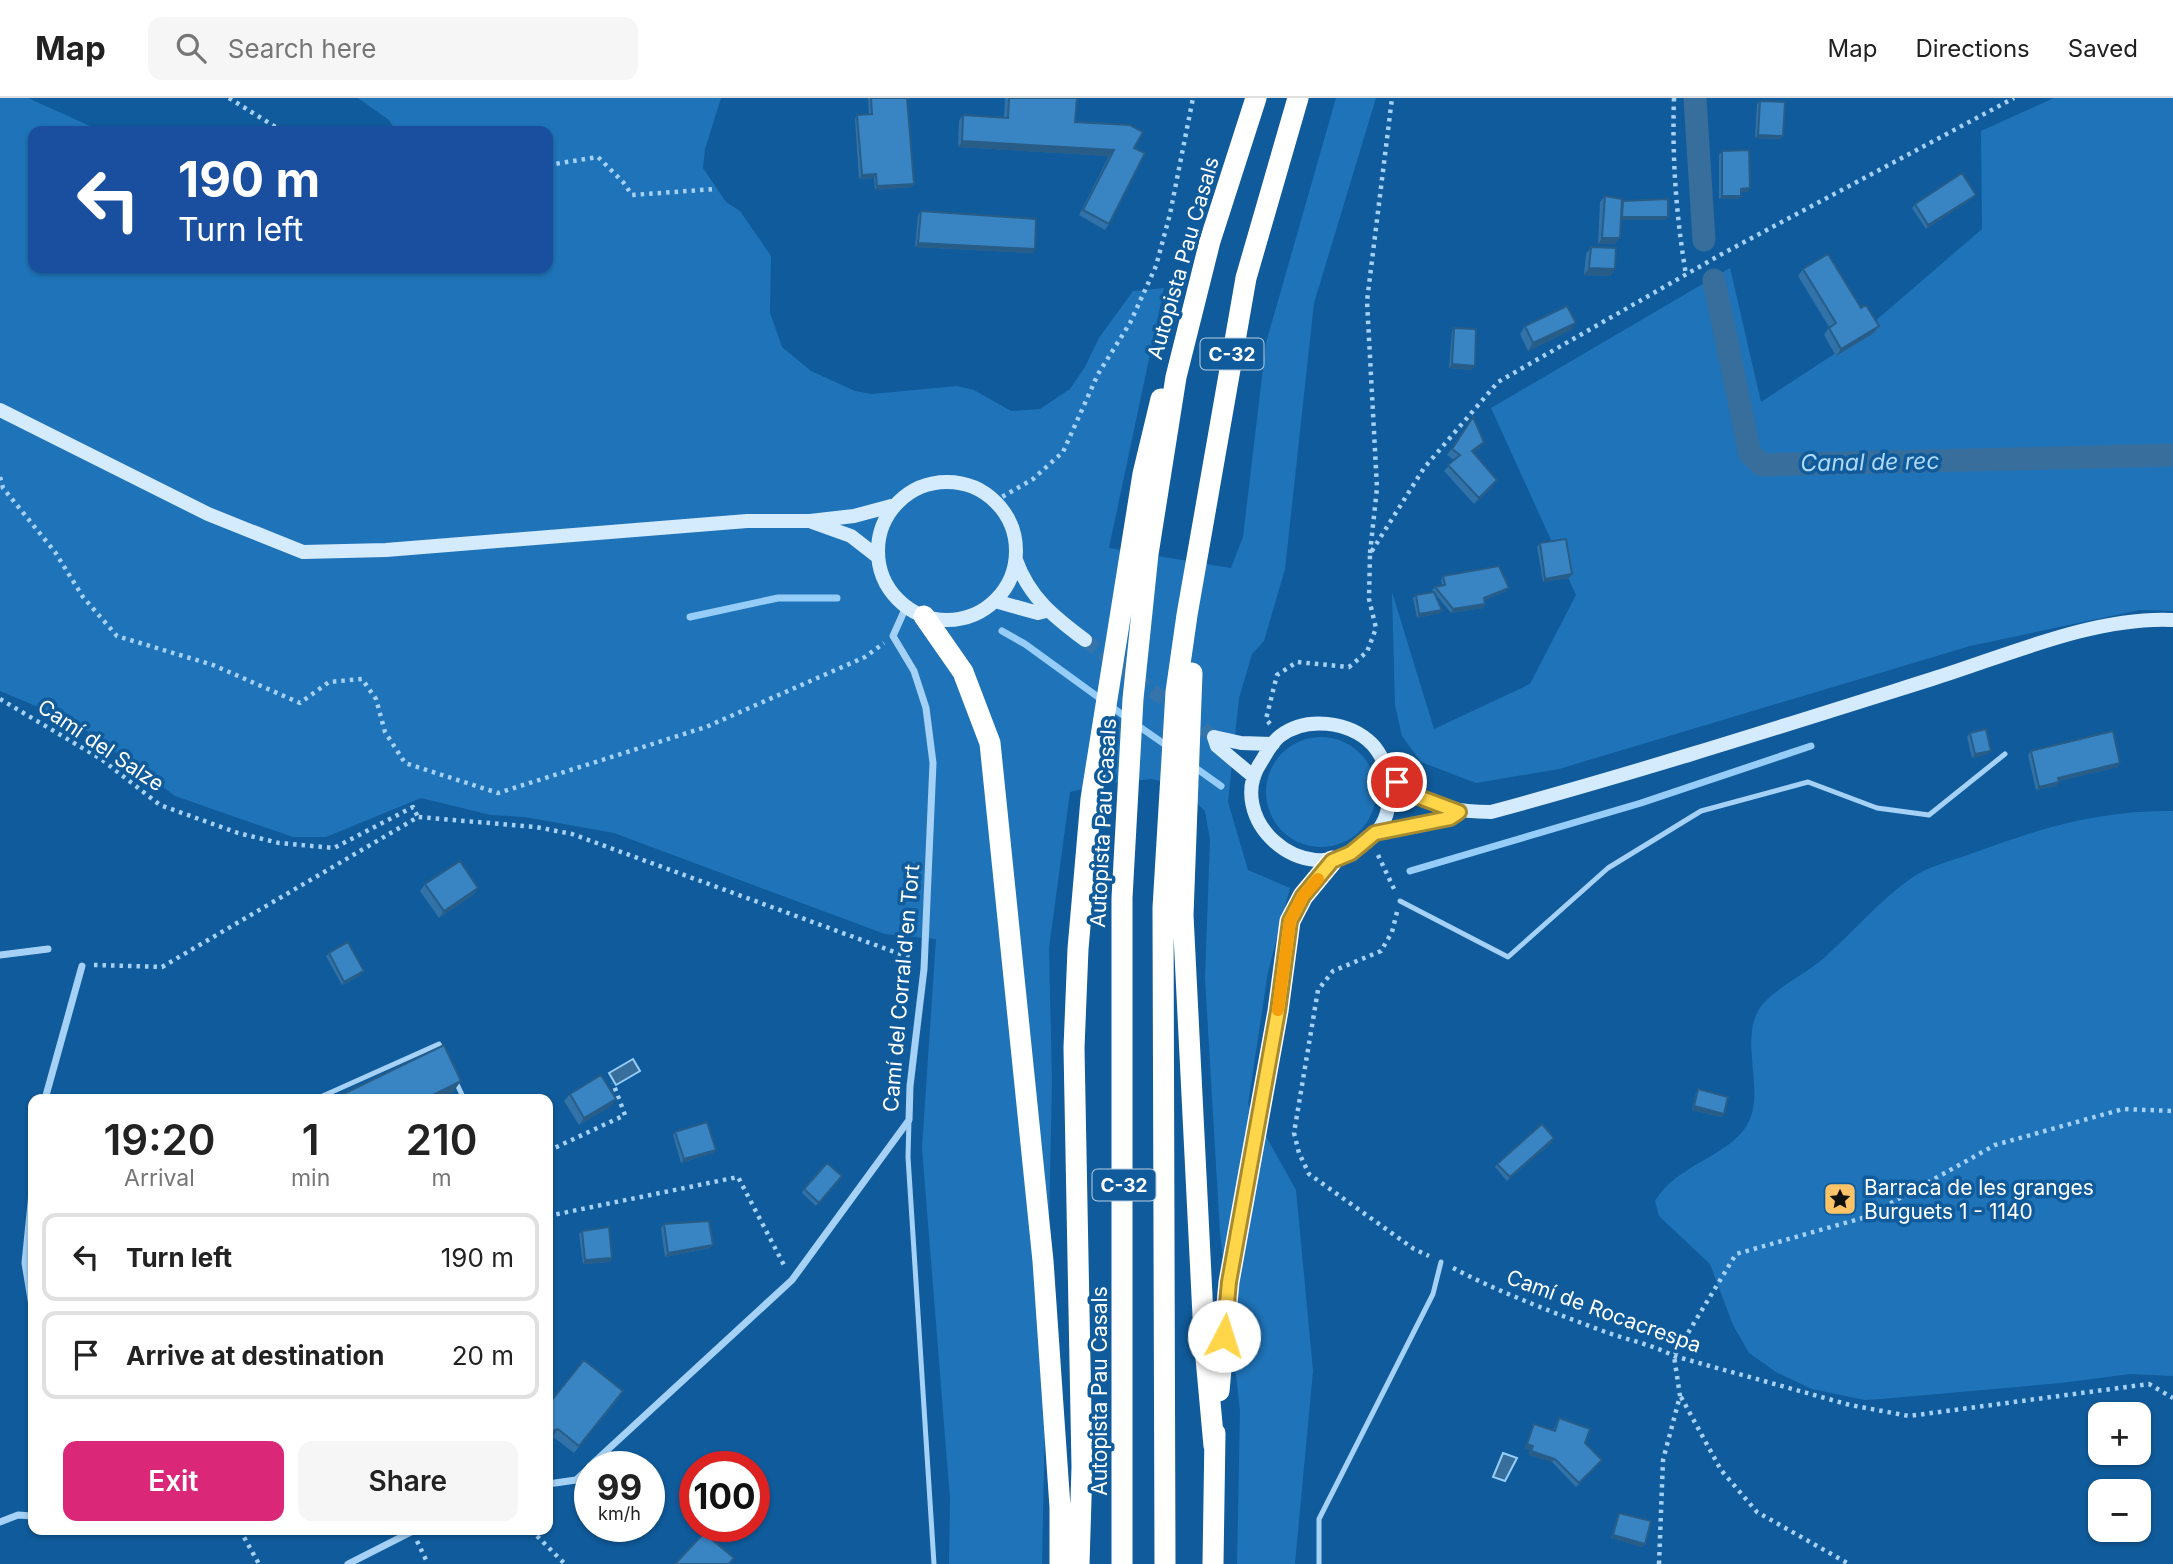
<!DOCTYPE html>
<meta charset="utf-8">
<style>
:root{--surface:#fff;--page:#f6f6f6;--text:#222;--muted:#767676;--line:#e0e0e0;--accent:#db2777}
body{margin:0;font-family:Inter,sans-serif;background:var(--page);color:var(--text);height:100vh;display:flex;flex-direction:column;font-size:26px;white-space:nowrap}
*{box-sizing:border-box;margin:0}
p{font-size:23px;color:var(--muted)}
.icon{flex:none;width:38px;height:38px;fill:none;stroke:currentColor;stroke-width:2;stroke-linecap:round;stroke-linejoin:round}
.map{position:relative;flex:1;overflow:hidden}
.panel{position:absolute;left:28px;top:996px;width:525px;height:441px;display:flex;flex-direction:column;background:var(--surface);border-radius:14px;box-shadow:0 2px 5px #0004}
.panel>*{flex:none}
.banner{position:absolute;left:28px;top:28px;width:525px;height:147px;border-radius:14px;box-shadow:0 2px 5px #0004;background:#1a4fa0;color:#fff;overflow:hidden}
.fabs{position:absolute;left:2088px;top:1304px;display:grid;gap:14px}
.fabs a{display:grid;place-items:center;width:63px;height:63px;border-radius:14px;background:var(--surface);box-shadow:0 2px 5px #0004;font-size:35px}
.speed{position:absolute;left:574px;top:1353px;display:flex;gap:14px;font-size:35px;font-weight:700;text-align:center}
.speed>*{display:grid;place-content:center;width:91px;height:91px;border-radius:50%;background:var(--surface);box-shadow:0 2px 5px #0004;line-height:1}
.speed small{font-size:18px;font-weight:400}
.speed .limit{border:10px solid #d22;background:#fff;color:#111}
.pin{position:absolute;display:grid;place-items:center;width:60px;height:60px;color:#fff;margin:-30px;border:4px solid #fff;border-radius:50%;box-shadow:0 2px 7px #0007}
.me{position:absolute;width:77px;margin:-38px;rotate:5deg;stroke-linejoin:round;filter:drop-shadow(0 0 5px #0008)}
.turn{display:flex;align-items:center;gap:24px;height:147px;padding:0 35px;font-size:32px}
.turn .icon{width:91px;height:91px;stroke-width:2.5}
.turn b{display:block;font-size:49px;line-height:60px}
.eta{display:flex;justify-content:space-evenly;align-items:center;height:119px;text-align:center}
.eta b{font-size:42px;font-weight:600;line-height:49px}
.primary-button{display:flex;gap:14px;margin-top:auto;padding:14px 35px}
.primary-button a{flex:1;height:80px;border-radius:14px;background:var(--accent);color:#fff;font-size:28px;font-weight:600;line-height:80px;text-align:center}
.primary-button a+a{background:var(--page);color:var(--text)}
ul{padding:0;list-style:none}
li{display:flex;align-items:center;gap:21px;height:88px;margin:0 14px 10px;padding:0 21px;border:4px solid var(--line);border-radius:14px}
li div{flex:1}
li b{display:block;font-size:26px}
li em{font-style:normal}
header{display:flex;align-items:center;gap:42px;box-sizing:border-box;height:98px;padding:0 35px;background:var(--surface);border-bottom:2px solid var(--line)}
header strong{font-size:33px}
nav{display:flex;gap:38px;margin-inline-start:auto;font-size:24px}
.search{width:490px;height:63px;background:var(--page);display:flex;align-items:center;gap:18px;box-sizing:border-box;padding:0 24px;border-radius:14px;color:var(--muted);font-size:26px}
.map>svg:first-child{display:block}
.green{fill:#1f74b9}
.water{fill:#386e9c;stroke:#96cdf8;stroke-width:2}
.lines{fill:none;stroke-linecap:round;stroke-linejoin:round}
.stream{stroke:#96cdf8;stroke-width:7}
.canal{stroke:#386e9c;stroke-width:23}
.secondary-tunnel{stroke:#3474aa;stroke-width:14;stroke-dasharray:14 7;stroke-linecap:butt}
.path{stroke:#a4d1f5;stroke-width:4.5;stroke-dasharray:3.5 5;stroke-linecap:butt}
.lane{stroke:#a4d1f5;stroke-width:5}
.street{stroke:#a4d1f5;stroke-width:7}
.secondary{stroke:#d4eafd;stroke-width:14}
.highway{stroke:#fff;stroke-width:21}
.wall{fill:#3172a8}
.shaded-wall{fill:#285d88}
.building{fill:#3985c3;stroke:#285d88;stroke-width:2}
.route-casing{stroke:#a68a30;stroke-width:18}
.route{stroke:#ffd54a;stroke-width:12}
.slow{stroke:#f59e0b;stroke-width:12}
.labels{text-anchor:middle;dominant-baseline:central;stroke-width:7;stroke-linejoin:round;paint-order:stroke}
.shield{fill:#105b9b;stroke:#b7cee1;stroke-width:2}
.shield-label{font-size:19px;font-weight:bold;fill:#fff}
.street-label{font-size:21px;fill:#fff;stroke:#105b9b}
.poi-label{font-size:21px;fill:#fff;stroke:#105b9b;text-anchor:start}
.water-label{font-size:23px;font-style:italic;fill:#b0dafb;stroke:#105b9b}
</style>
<header>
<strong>Map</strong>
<div class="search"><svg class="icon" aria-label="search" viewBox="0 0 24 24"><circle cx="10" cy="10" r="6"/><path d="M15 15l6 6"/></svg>Search here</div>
<nav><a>Map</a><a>Directions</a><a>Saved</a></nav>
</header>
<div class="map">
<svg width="2173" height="1466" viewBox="0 0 2173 1466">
<rect width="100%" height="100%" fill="#105b9b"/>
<path class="green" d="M 0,0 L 28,0 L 101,33 L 33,33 L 33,170 L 548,170 L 548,33 L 396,33 L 389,22 L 358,0 L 721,0 L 705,51 L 703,70 L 726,104 L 740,113 L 771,158 L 770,215 L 782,249 L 811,273 L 855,293 L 872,296 L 957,288 L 974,292 L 1011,313 L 1040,311 L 1070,291 L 1085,269 L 1099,240 L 1133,193 L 1164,190 L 1109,450 L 1231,470 L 1243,439 L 1266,245 L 1336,0 L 1376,0 L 1314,205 L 1285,471 L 1264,543 L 1252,556 L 1239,600 L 1228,704 L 1248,772 L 1290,790 L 1268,874 L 1248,1006 L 1296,1092 L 1313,1273 L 1295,1466 L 1237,1466 L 1240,1313 L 1220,1135 L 1205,880 L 1210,742 L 1205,713 L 1177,687 L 1152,681 L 1111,685 L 1070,694 L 1049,850 L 1052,983 L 1042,1466 L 949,1466 L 950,1401 L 922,1050 L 936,841 L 885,836 L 614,735 L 525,719 L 491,717 L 421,700 L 326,739 L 293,739 L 175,698 L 76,625 L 0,593 Z
M 2054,0 L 2173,0 L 2173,513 L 2140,512 L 1970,548 L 1559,671 L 1476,685 L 1421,664 L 1402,638 L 1395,607 L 1392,494 L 1434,631 L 1530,586 L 1576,497 L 1491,310 L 1730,170 L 1761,304 L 1845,249 L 1982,131 L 1981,33 Z
M1266 694a55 55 0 1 1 110 0a55 55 0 1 1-110 0Z
M 2173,713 L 2173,1278 L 2130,1276 L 2061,1285 L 1881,1301 L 1865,1302 L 1812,1291 L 1776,1274 L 1749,1255 L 1733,1227 L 1710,1166 L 1659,1118 L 1655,1103 C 1677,1066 1728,1059 1747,1027 C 1766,997 1740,946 1758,913 C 1769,893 1806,876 1824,860 C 1853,834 1878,804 1910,781 C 1928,768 1952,763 1973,755 C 2041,730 2099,712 2173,713 Z"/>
<path class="water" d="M 633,961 L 640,973 L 616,987 L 609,975 Z
M 1503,1355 L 1517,1360 L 1505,1383 L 1493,1379 Z"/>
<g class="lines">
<path class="stream" d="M 690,519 L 778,500 L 837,500
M 1002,533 L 1025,546 L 1127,620
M 1137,627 L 1170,650
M 1193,668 L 1221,688
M 1410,773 L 1641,705 L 1811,648"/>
<path class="canal" d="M 1695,0 L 1704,142
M 1714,182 L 1750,356 L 1762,367 L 2173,357"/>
<path class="secondary-tunnel" d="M 1085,542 L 1214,639"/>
<path class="path" d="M 229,0 L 282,33
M 1674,0 C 1672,60 1676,117 1686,177
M 548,67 L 598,59 L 623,84 L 632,97 L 715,91
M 0,379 L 3,390 L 55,454 L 83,499 L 117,538 L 213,567 L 300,605 L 329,584 L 362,581 L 376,601 L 385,634 L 405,665 L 498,695 L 706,629 L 865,559 L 884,545
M 995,403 L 1033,381 L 1063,354 L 1098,276 L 1130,225 L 1156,168 L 1170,116 L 1193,0
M 1370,455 L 1377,390 L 1367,203 L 1392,0
M 0,601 L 101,661 L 160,707 L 238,735 L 279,745 L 334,750 L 413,709 L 418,719
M 1270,626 L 1266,621 L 1277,577 L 1297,564 L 1349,569 L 1367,554 L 1376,530 L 1369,501 L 1370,456 L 1424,370 L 1498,284 L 1720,157 L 2014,0
M 1378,757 L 1395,793
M 1397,814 L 1392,834 L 1381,853 L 1333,873 L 1318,892 L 1294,1035 L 1299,1055 L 1309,1076 L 1414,1151 L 1429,1158
M 94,867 L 162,869 L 418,719 L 536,729 L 572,736 L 911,860
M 548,1053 L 625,1017 L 613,985
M 548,1118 L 738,1079 L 785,1169
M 1453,1170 C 1501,1195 1552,1214 1603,1233 C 1627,1242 1651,1246 1674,1258 L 1850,1307 L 1909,1318 L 2149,1286 L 2173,1300
M 1681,1299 L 1721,1372 L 1757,1414 L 1849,1466
M 240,1432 L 259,1466
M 531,1432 L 565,1466
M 417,1443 L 428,1466
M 1659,1466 L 1663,1362 L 1680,1298 L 1674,1258 L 1736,1156 L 1866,1119 L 1995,1047 L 2123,1011 L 2173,1013"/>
<path class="lane" d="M 1400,803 L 1508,859 L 1608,770 L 1701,713 L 1808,684 L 1877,710 L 1929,717 L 2005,656
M 455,982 L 464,1001
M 316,1001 L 439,946 L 443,954
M 909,1022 L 908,1059 L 934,1466
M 1319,1466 L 1319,1421 L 1433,1196 L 1441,1164"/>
<path class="street" d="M 0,857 L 48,851
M 45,1001 L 82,868
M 33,1085 L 25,1165 L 33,1214
M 590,1368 L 792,1182 L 909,1022 L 910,988 L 924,871 L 933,665 L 926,610 L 914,573 L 893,538 L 906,509
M 548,1386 L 576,1382 L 590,1369
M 0,1424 L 18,1417 L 33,1418
M 348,1466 L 415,1432"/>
<path class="secondary" d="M 0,312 L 208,416 L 303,454 L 386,452 L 747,423 L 810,423 L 854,418 L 895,407
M878 453a69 69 0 1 1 138 0a69 69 0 1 1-138 0Z
M 812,424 L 851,438 L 878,459
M 1016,462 C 1029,499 1054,519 1085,542
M 995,503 L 1038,515 L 1046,513
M 1386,673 C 1387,684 1390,698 1388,710 C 1385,727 1375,738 1362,748 C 1300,794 1224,718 1261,664 C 1266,656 1272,644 1280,638 C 1306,618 1349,623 1372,646 C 1386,660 1389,685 1410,696 C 1435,710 1463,714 1491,714 C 1639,674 1786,627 1932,581 C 2006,558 2095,518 2173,522
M 1254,679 L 1217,648 L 1214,639 L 1241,645 L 1273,646
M 1375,735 L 1450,720 L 1459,714"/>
<path class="highway" d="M 924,518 L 963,574 L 990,645 L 1043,1163 L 1060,1409 L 1060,1466
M 1192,575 L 1183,817 L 1204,1238 L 1214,1348
M 1219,1293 L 1229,1184 L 1278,913 L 1290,823 L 1303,798 L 1332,763
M 1079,1466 L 1082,1369 L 1074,950 L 1078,851 L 1091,701 L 1143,376 L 1161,301
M 1122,1466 L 1122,800 L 1133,601 L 1148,456 L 1176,279 L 1210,143 L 1256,0
M 1165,1466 L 1163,810 L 1176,594 L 1187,517 L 1246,180 L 1298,0
M 1213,1466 L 1215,1335"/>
</g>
<path class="wall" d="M 868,0 L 907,0 L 914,86 L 911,89 L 875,92 L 874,80 L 859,81 L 855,21 L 857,17 L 869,16 Z
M 1005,0 L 1077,0 L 1075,24 L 1134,50 L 1109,126 L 1105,132 L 1079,117 L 1109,58 L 958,49 L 959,23 L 963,17 L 1004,19 Z
M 1760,3 L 1783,38 L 1780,41 L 1755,40 L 1757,6 Z
M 1722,53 L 1748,94 L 1741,94 L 1738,101 L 1719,101 L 1719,57 Z
M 1976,97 L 1973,100 L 1926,131 L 1912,110 L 1915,106 Z
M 1605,98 L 1622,103 L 1666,122 L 1621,122 L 1615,146 L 1598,146 L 1600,104 Z
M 921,113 L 1035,151 L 1033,155 L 915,149 L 918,117 Z
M 1591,149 L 1615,171 L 1610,178 L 1584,177 L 1586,156 Z
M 1803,171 L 1861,210 L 1879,228 L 1874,235 L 1836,258 L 1824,237 L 1829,229 L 1798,178 Z
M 1525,228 L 1571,232 L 1528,253 L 1520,236 Z
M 1454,230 L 1472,272 L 1449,270 L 1452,233 Z
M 1473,319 L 1480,350 L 1473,355 L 1493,389 L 1474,406 L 1444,373 L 1454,362 L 1447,357 Z
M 1540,445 L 1569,480 L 1543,484 L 1537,449 Z
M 1443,478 L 1506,493 L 1485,502 L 1485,506 L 1483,510 L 1451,515 L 1432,492 L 1435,489 L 1442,487 L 1441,482 Z
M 1416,497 L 1442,512 L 1440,515 L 1417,520 L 1413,500 Z
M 1970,635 L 1988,656 L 1972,660 L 1967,639 Z
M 2031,653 L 2118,669 L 2059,683 L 2056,688 L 2036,692 L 2028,657 Z
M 425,786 L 478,790 L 473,797 L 439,820 L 420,793 Z
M 329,855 L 361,877 L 342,887 L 326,858 Z
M 1698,991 L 1724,1016 L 1721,1019 L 1692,1012 L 1696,995 Z
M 570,996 L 611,1008 L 579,1027 L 564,1003 Z
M 675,1034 L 716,1052 L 713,1055 L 681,1065 L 673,1037 Z
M 1552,1044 L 1507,1083 L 1495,1069 L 1497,1066 Z
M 842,1078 L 816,1108 L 802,1095 L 804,1091 Z
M 664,1126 L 710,1150 L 665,1159 L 661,1130 Z
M 582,1133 L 612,1160 L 609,1164 L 583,1166 L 579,1136 Z
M 618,1301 L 574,1355 L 553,1339 L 548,1307 Z
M 1559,1320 L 1602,1362 L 1576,1389 L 1552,1364 L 1529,1357 L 1530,1352 L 1525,1350 L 1532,1330 L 1534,1326 L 1553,1332 Z
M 1619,1415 L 1645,1446 L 1642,1449 L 1611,1440 L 1617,1419 Z"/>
<path class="shaded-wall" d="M 1758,37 L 1783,38 L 1780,41 L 1755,40 Z
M 962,43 L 1114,52 L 1109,58 L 958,49 Z
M 876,76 L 874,80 L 859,81 L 862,77 Z
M 914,86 L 911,89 L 875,92 L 877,88 Z
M 1750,90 L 1748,94 L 1738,94 L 1741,91 Z
M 1976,97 L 1973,100 L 1926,131 L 1928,127 Z
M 1722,98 L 1741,98 L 1738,101 L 1719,101 Z
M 1622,119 L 1668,119 L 1666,122 L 1619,122 Z
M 1602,140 L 1620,140 L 1615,146 L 1598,146 Z
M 918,145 L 1035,151 L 1033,155 L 915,149 Z
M 1589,170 L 1615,171 L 1610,178 L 1584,177 Z
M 1576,225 L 1571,232 L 1528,253 L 1533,245 Z
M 1879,228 L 1874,235 L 1836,258 L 1841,251 Z
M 1452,266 L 1475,268 L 1472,272 L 1449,270 Z
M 1484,344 L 1480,350 L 1467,359 L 1472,353 Z
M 1497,382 L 1493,389 L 1474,406 L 1479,400 Z
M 1572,476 L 1569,480 L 1543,484 L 1545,481 Z
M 1509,490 L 1506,493 L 1482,503 L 1484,500 Z
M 1485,506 L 1483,510 L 1451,515 L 1453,511 Z
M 1442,512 L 1440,515 L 1417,520 L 1419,516 Z
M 1991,653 L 1988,656 L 1972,660 L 1975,656 Z
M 2120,665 L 2118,669 L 2055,684 L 2058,680 Z
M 2059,684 L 2056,688 L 2036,692 L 2039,689 Z
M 478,790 L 473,797 L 439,820 L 444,813 Z
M 364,873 L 361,877 L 342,887 L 344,884 Z
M 461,983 L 451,997 L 444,1001 L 425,1001 Z
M 616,1001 L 611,1008 L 579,1027 L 584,1020 Z
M 1694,1008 L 1724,1016 L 1721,1019 L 1692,1012 Z
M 1554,1040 L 1552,1044 L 1507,1083 L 1510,1079 Z
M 716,1052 L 713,1055 L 681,1065 L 684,1061 Z
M 713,1147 L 710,1150 L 665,1159 L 668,1155 Z
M 612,1160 L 609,1164 L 583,1166 L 585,1162 Z
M 558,1331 L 553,1339 L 548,1340 L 548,1334 Z
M 1527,1346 L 1533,1348 L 1530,1352 L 1525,1350 Z
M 1531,1353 L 1555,1361 L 1552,1364 L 1529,1357 Z
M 1613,1437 L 1645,1446 L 1642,1449 L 1611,1440 Z"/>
<path class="building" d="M 871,0 L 907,0 L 914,86 L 877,88 L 876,76 L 862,77 L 857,17 L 872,16 Z
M 1009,0 L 1077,0 L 1075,24 L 1130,27 L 1143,34 L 1134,50 L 1145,55 L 1109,126 L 1083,112 L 1114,52 L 962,43 L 963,17 L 1008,20 Z
M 1760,3 L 1785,4 L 1783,38 L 1758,37 Z
M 1749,52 L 1750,90 L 1741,91 L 1741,98 L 1722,98 L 1722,53 Z
M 1962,75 L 1976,97 L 1928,127 L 1915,106 Z
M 1605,98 L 1622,101 L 1620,140 L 1602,140 Z
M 1668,101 L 1668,119 L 1622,119 L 1623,103 Z
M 921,113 L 1036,121 L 1035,151 L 918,145 Z
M 1591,149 L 1616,150 L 1615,171 L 1589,170 Z
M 1828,156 L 1861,210 L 1866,207 L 1879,228 L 1841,251 L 1829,230 L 1836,225 L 1803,171 Z
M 1567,208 L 1576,225 L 1533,245 L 1525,228 Z
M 1454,230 L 1476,231 L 1475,268 L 1452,266 Z
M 1473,319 L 1484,344 L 1472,353 L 1497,382 L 1479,400 L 1448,367 L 1460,357 L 1452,351 Z
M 1566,441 L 1572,476 L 1545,481 L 1540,445 Z
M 1499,468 L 1509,490 L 1484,500 L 1485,506 L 1453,511 L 1435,489 L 1445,487 L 1443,478 Z
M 1434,494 L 1442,512 L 1419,516 L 1416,497 Z
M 1986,631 L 1991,653 L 1975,656 L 1970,635 Z
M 2113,633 L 2120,665 L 2058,680 L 2059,684 L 2039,689 L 2031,653 Z
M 460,763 L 478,790 L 444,813 L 425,786 Z
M 348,844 L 364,873 L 344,884 L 329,855 Z
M 444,947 L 461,983 L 425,1001 L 333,1001 Z
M 601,977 L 616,1001 L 584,1020 L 570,996 Z
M 1698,991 L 1728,999 L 1724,1016 L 1694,1008 Z
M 707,1024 L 716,1052 L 684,1061 L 675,1034 Z
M 1542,1026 L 1554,1040 L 1510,1079 L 1497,1066 Z
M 827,1065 L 842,1078 L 819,1105 L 804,1091 Z
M 709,1123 L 713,1147 L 668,1155 L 664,1126 Z
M 609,1129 L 612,1160 L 585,1162 L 582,1133 Z
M 584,1262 L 623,1293 L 579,1348 L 558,1331 L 548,1334 L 548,1307 Z
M 1559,1320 L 1590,1331 L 1585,1345 L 1602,1362 L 1579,1385 L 1555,1361 L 1531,1353 L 1533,1348 L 1527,1346 L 1534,1326 L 1555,1333 Z
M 1619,1415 L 1651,1423 L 1645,1446 L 1613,1437 Z
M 704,1435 L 734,1460 L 729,1466 L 675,1466 Z"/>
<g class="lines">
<defs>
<path id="route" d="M 1224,1238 L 1229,1184 L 1278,913 L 1290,823 L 1303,798 L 1332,763 L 1351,755 L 1375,735 L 1450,720 L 1459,714 L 1408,695 L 1397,684"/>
</defs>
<use href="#route" class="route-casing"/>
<use href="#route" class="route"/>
<path class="slow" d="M 1278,912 L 1290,823 L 1303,798 L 1318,781"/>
</g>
<defs>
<symbol id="sight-square" viewBox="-11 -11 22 22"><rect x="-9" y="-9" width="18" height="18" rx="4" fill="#ffc468" stroke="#105b9b"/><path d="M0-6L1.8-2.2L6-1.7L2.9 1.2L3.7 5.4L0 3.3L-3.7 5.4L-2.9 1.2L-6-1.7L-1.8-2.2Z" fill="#111"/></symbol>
</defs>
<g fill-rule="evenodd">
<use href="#sight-square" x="1821" y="1082" width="38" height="38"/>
</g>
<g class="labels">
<g class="shield">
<rect x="1200.5" y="240.5" width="63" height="31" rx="5"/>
<rect x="1092.5" y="1071.5" width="63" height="31" rx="5"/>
</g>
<g class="shield-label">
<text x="1232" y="256">C-32</text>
<text x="1124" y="1087">C-32</text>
</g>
<g class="street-label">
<text transform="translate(1183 160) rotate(-74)">Autopista Pau Casals</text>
<text transform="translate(101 647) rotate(34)">Camí del Salze</text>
<text transform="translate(1103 725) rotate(-87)">Autopista Pau Casals</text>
<text transform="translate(901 890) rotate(-85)">Camí del Corral d'en Tort</text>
<text transform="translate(1604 1213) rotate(20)">Camí de Rocacrespa</text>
<text transform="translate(1099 1293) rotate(-90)">Autopista Pau Casals</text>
</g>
<g class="poi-label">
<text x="1864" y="1089">Barraca de les granges<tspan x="1864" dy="24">Burguets 1 - 1140</tspan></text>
</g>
<g class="water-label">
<text transform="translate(1870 364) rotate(-1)">Canal de rec</text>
</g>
</g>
</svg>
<div class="fabs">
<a>+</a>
<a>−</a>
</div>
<div class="speed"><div>99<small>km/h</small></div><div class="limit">100</div></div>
<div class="pin" style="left:1397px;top:684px;background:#d93025"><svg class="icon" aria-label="arrive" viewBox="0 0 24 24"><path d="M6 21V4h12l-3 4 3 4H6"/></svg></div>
<svg class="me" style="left:1224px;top:1238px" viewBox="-20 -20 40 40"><circle r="19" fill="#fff"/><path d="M0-13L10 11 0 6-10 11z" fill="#ffd54a"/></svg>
<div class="banner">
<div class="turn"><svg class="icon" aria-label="left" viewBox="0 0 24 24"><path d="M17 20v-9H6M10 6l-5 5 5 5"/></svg><div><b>190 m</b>Turn left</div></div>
</div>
<section class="panel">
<div class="eta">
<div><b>19:20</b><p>Arrival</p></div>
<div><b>1</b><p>min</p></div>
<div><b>210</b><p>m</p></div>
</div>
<ul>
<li><svg class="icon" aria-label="left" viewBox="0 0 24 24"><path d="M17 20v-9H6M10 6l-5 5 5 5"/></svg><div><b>Turn left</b></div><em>190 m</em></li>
<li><svg class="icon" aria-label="arrive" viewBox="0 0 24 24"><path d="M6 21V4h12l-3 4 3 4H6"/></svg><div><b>Arrive at destination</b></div><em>20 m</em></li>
</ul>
<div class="primary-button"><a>Exit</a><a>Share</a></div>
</section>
</div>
